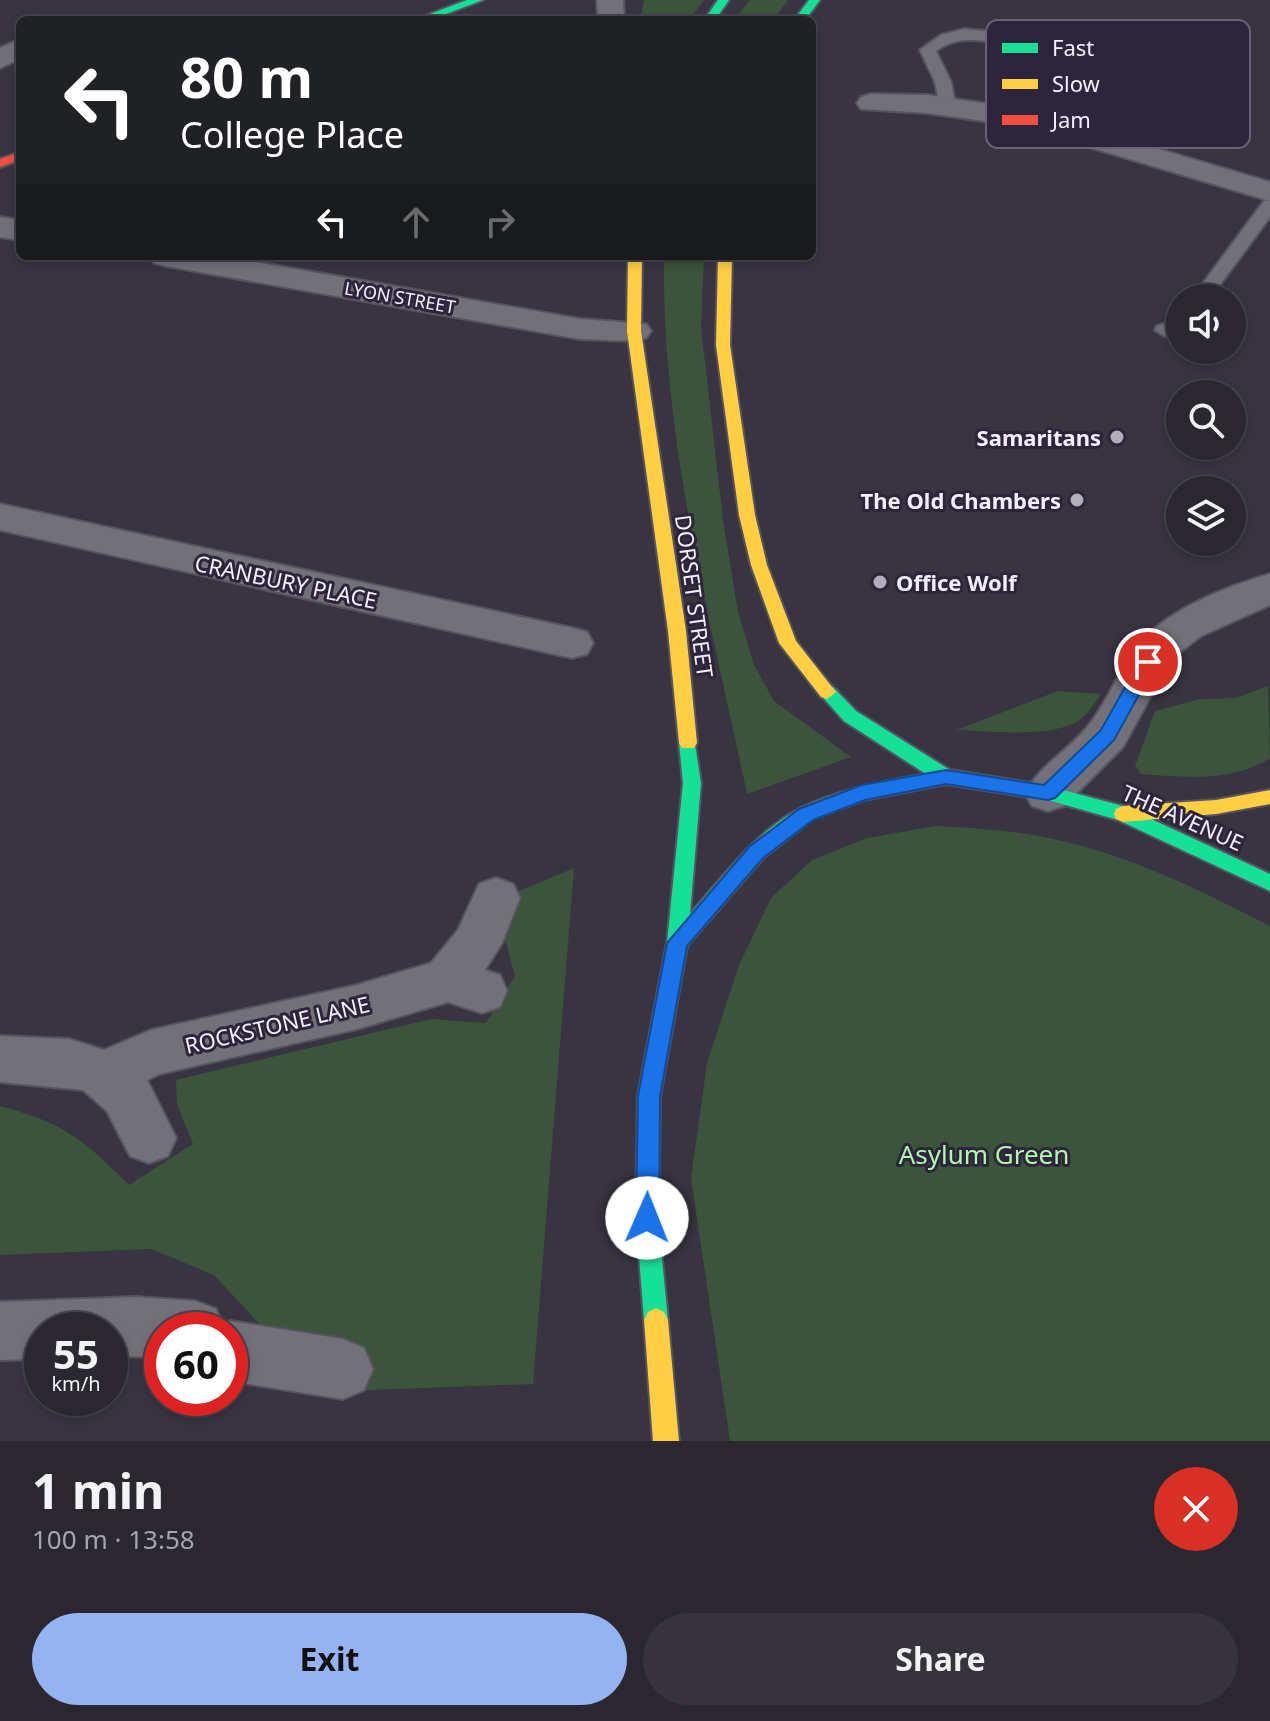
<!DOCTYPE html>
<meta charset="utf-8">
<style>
:root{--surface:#2a2731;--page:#36333d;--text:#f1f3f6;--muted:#a5a5ab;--line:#46444d;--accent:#95b2f1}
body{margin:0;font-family:"Noto Sans",sans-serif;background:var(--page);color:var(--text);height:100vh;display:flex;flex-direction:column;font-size:30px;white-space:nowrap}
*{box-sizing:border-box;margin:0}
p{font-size:26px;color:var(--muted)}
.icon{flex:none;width:44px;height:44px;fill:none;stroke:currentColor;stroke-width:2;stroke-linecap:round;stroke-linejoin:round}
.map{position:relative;height:1441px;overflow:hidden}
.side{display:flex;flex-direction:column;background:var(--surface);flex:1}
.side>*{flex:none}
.banner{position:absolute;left:16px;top:16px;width:800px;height:244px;border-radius:12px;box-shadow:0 4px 12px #0003,0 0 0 2px var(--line);background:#202124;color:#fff;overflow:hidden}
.controls{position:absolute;left:1166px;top:284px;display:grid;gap:16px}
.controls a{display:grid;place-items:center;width:80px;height:80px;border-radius:50%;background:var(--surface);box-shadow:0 4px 12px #0003,0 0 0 2px var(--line);font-size:40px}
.speed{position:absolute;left:24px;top:1312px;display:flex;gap:16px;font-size:40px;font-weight:700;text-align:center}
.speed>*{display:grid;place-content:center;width:104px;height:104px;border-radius:50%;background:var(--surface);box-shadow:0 4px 12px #0003,0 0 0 2px var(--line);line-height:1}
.speed small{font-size:20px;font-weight:400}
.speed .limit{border:12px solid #d22;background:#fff;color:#111}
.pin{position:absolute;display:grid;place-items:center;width:68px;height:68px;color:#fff;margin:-34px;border:4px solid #fff;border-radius:50%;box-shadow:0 2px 8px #0007}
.me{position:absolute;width:88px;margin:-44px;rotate:1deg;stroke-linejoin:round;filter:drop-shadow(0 0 6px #0008)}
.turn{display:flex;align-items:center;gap:28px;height:168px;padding:0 32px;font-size:36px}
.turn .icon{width:104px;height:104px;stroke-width:2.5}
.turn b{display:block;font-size:56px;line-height:68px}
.lanes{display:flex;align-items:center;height:76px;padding:0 32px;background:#0003;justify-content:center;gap:40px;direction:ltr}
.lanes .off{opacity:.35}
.round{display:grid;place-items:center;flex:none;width:84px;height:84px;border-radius:42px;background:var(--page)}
.summary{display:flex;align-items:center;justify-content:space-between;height:136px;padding:0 32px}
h1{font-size:48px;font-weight:700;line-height:60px}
.cta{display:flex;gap:16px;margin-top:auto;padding:16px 32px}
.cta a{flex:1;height:92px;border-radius:48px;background:var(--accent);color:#111;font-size:32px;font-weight:700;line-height:92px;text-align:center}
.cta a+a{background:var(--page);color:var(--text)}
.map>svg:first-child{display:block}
.green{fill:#3b543b}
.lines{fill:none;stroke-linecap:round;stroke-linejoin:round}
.lane-casing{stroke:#57535f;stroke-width:4}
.street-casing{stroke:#57535f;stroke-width:4}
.fast-casing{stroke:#57535f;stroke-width:4}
.slow-casing{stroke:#57535f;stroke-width:4}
.jam-casing{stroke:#57535f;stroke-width:4}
.lane{fill:#727079;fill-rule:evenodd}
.street{fill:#727079;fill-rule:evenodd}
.fast{fill:#16e098;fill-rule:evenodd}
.slow{fill:#ffcf43;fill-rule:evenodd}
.jam{fill:#f24e42;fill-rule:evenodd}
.route{fill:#1a73e8;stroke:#114b97;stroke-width:2}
.poi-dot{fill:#b1aebc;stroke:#2c253b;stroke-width:3}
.labels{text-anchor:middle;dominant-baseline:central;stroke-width:6;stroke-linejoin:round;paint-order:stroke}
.far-street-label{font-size:18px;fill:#f2effe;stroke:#2c253b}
.poi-label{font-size:22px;font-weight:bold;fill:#f2effe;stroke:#2c253b;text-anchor:end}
.street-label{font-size:22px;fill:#f2effe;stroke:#2c253b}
.near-park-label{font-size:26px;fill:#b1f7ac;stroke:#2c253b}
.key{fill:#2c253b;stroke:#676276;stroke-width:2}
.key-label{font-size:22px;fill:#f2effe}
</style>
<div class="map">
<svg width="1270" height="1441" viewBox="0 0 1270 1441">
<rect width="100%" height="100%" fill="#383441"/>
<path class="green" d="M 644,0 L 704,0 L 689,20 L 640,20 Z
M 750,0 L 788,0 L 773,20 L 734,20 Z
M 664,256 L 704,256 L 701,327 L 723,520 L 738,612 L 754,665 L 774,701 L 851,757 L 747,794 C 710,618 661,437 664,256 Z
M 1268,686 L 1270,758 C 1232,783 1184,777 1141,774 L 1135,766 L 1155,711 L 1200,699 L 1236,698 Z
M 1058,691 L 1101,694 C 1095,702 1089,713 1081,719 C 1054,739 989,731 956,730 Z
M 936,826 C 977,828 1018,831 1058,840 C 1132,856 1204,892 1270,926 L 1270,1441 L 730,1441 L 691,1178 L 707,1063 L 739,965 L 771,898 L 812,860 L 867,838 Z
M 574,868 L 533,1384 L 344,1391 L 264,1329 L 214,1275 L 151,1249 L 0,1255 L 0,1106 C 64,1123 83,1139 129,1185 L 193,1144 L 177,1104 L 176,1080 L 431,1019 L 486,1023 L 515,976 L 502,928 L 519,891 Z"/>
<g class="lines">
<defs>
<path id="lane" d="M 964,29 L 1005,33 L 1012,37 C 996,50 965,28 936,51 L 951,82 L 956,107 L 948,112 L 940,107 L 935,82 L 920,50 L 941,35 Z
M 1270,200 L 1270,217 L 1210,298 L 1192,298 L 1264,201 Z
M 1180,319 L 1180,331 L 1164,336 L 1155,330 L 1157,326 Z"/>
<path id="street" d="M 597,0 L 623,0 L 624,20 L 598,20 Z
M 20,39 L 20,59 L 0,68 L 0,48 Z
M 871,94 L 927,95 L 1023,109 L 1270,182 L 1270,201 L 1019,126 L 927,113 L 861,109 L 857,103 L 861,97 Z
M 0,217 L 20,220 L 20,240 L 0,237 Z
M 150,256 L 222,256 L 580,319 L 646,324 L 651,331 L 646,338 L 634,341 L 580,339 L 166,266 L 154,263 Z
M 0,504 L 572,628 L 587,632 L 593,643 L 587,654 L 572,658 L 0,530 Z
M 1270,574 L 1270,605 L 1201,636 L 1179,653 L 1164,672 L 1123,747 L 1064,806 L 1048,811 L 1032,806 L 1025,793 C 1041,763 1073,748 1092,721 C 1108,699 1118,674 1133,652 C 1160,612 1225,587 1270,574 Z
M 496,878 L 513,884 L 520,898 L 502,943 L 485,970 L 500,975 L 507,991 L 500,1007 L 482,1013 L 448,1002 L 357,1029 L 159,1074 L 147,1080 L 176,1138 L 168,1156 L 149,1163 L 130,1156 L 107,1111 L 83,1090 L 0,1082 L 0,1036 L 69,1039 L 104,1050 L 151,1030 L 357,985 L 431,963 L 458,930 L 479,884 Z
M 136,1297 L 195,1301 L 216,1309 L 222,1325 L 230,1321 L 343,1339 L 364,1348 L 373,1369 L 364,1390 L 343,1399 L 230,1381 L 230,1330 L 162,1330 L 162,1357 L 110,1356 L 110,1330 L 42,1330 L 42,1359 L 0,1360 L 0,1302 Z"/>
<path id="fast" d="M 467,0 L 483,0 L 430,20 L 414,20 Z
M 718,0 L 729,0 L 715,20 L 704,20 Z
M 809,0 L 820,0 L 805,20 L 794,20 Z
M 827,685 L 833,687 L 856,711 L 950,770 L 1048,786 L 1123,806 L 1270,874 L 1270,891 L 1118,820 L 1048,800 L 946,784 L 864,800 L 813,819 L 763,858 L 687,946 L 660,1096 L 658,1218 L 668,1320 L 664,1328 L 656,1332 L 648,1328 L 644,1320 L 636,1218 L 638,1096 L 667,943 L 683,783 L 679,743 L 682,738 L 694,738 L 701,783 L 690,914 C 722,878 757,830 801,808 C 840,789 884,782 926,774 L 844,721 L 818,692 Z"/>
<path id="slow" d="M 628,256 L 642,256 L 641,331 L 686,631 L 697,743 L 694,748 L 682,748 L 679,743 L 668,631 L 627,331 Z
M 718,256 L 732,256 L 730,345 L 755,515 L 767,565 L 796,641 L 836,692 L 827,699 L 821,697 L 779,643 L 751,565 L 739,515 L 716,345 Z
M 1270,790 L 1270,804 L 1216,814 L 1123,822 L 1116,819 L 1114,814 L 1116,809 L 1123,806 L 1216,800 Z
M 656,1308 L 664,1312 L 668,1320 L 679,1441 L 653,1441 L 644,1320 L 648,1312 Z"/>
<path id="jam" d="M 20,152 L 20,160 L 0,167 L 0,159 Z"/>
</defs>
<use href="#lane" class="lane-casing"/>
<use href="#street" class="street-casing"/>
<use href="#fast" class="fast-casing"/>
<use href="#slow" class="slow-casing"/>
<use href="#jam" class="jam-casing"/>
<use href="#lane" class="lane"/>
<use href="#street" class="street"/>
<use href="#fast" class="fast"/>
<use href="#slow" class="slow"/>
<use href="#jam" class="jam"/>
</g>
<path class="route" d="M 1148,656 L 1157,662 L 1114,740 L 1055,798 L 1048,800 L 946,784 L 865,800 L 813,820 L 763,858 L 687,946 L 660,1096 L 659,1218 L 655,1226 L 647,1229 L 639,1226 L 636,1218 L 638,1096 L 667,943 L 749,847 L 799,809 L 862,785 L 946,770 L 1044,785 L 1101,730 L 1142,657 Z"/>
<g class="poi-dot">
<circle cx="1117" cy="437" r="8"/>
<circle cx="1077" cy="500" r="8"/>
<circle cx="880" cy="582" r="8"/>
</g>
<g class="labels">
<g class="far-street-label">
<text transform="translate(400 297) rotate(10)">LYON STREET</text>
</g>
<g class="poi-label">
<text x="1101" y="437">Samaritans</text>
<text x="1061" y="500">The Old Chambers</text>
<text x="896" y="582" text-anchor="start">Office Wolf</text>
</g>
<g class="street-label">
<text transform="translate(286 581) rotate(12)">CRANBURY PLACE</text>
<text transform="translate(695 596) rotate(82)">DORSET STREET</text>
<text transform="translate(1183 817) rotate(24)">THE AVENUE</text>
<text transform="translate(277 1024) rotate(-13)">ROCKSTONE LANE</text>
</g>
<g class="near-park-label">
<text x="984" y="1154">Asylum Green</text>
</g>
</g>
<rect x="986" y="20" width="264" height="128" rx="12" class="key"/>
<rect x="1002" y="43" width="36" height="10" fill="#16e098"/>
<rect x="1002" y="79" width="36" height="10" fill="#ffcf43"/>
<rect x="1002" y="115" width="36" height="10" fill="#f24e42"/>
<g class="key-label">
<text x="1052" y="56">Fast</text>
<text x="1052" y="92">Slow</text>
<text x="1052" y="128">Jam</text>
</g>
</svg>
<div class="controls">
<a><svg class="icon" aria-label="sound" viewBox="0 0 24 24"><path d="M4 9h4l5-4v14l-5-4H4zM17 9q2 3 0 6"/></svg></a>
<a><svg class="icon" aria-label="search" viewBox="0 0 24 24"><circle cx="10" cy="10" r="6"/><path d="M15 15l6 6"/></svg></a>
<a><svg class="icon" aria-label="layers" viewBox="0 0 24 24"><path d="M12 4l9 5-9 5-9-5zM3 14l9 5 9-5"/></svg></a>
</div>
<div class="speed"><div>55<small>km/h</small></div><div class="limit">60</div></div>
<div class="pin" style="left:1148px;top:662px;background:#d93025"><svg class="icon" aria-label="arrive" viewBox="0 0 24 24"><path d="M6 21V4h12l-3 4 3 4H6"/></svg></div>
<svg class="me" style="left:647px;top:1218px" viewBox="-20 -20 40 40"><circle r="19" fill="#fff"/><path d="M0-13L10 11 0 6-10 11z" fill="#1a73e8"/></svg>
<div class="banner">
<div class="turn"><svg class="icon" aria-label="left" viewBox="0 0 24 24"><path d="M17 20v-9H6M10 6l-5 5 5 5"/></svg><div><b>80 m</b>College Place</div></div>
<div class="lanes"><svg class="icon" aria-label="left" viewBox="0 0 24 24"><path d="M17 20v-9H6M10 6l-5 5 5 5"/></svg><svg class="icon off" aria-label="ahead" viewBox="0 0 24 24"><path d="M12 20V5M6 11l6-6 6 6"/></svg><svg class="icon off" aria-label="right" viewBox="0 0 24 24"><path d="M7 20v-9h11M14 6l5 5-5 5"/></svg></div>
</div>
</div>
<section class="side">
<div class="summary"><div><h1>1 min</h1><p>100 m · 13:58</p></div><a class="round" style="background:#d93025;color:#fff"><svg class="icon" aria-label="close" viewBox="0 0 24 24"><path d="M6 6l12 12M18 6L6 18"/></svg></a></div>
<div class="cta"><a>Exit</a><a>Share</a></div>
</section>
